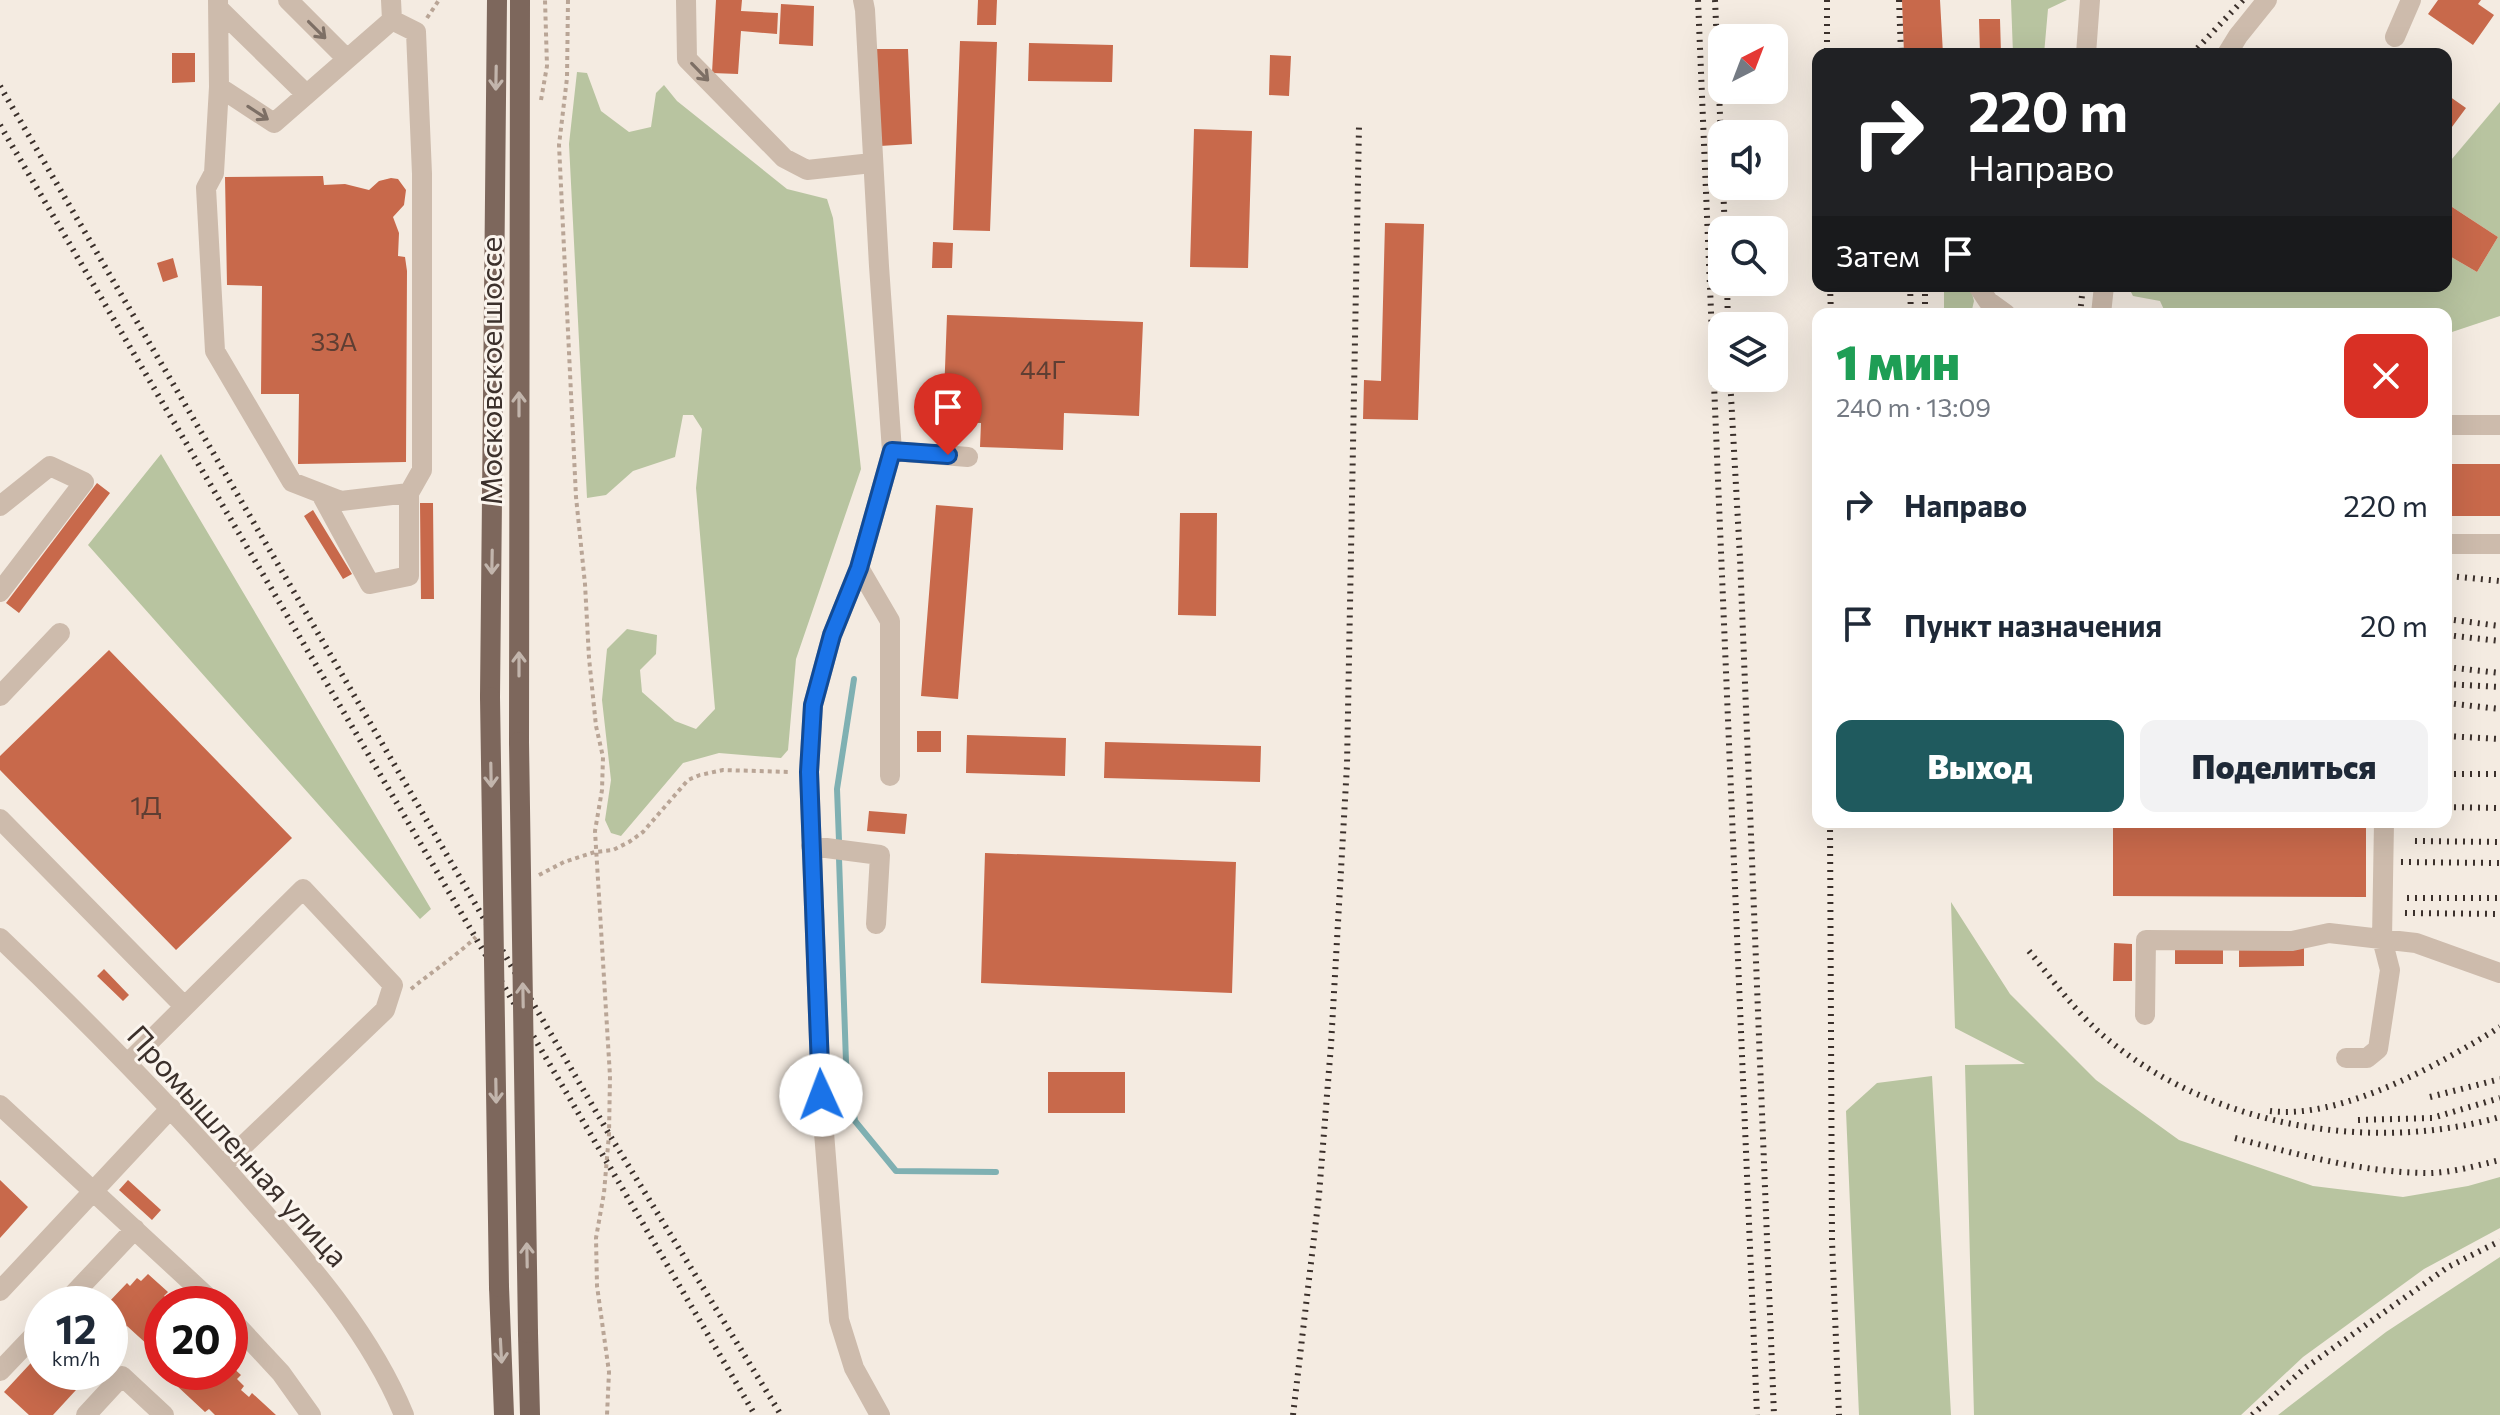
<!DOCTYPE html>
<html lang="ru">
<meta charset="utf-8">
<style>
:root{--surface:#fff;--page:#f2f2f3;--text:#1f2937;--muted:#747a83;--accent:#1f5a5e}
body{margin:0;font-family:Commissioner,sans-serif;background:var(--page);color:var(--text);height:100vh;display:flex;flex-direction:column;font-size:30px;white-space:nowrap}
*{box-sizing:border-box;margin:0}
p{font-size:26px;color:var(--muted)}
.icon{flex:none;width:44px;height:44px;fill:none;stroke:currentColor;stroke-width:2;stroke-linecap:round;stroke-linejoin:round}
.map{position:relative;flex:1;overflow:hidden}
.panel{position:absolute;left:1812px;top:308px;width:640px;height:520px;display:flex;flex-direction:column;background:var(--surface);border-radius:16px;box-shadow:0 8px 32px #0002}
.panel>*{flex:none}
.top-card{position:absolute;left:1812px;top:48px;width:640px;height:244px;border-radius:16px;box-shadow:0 8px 32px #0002;background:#202124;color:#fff;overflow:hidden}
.needle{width:52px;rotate:42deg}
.buttons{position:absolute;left:1708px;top:24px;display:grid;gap:16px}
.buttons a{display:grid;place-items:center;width:80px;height:80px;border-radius:16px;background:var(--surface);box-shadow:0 8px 32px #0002;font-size:40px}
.speed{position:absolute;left:24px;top:1286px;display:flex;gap:16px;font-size:40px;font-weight:700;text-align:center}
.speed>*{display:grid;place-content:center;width:104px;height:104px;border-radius:50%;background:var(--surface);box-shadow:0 8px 32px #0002;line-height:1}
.speed small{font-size:20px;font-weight:400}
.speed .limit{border:12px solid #d22;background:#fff;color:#111}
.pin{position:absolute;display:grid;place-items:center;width:68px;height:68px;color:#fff;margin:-82px -34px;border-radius:50% 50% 50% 0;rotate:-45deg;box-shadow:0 0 8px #0007}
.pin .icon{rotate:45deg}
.me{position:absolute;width:88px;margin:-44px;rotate:358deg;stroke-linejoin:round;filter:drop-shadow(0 0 6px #0008)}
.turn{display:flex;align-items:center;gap:28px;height:168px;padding:0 24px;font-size:36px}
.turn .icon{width:104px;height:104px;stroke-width:2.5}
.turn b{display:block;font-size:56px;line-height:68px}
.then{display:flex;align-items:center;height:76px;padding:0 24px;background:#0003;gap:16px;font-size:30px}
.round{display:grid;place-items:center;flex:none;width:84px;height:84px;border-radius:16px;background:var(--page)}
.summary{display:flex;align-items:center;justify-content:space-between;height:136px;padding:0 24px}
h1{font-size:48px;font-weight:800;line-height:60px;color:#1e9e55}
.primary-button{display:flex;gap:16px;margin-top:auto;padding:16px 24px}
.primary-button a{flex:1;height:92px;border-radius:16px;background:var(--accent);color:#fff;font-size:32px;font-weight:800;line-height:92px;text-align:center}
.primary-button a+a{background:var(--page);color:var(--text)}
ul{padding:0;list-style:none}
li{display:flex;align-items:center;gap:24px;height:120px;padding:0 24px}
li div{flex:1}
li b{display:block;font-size:30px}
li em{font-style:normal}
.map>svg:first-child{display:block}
.green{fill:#b8c4a0}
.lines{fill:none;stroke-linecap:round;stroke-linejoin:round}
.stream{stroke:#7fb0b2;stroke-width:6}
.building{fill:#c8694b}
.path{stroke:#b9a596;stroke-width:4;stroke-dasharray:4 4;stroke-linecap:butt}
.minor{stroke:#cdbbac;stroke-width:20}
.major{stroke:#7d675c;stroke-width:20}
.rail{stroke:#3b302b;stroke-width:6;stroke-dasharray:2 6;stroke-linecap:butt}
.major-bridge{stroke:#7d675c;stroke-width:20}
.oneway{stroke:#7d6f65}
.oneway2{stroke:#c2b5ac}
.route-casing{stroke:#114b97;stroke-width:20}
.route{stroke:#1a73e8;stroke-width:14}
.labels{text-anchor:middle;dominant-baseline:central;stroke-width:6;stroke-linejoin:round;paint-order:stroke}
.number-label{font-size:26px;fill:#5e3e33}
.street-label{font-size:30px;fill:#3b302b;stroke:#fbf5ee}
</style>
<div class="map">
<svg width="2500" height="1415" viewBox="0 0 2500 1415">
<rect width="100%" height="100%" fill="#f4ebe1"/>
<path class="green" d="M 2011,0 L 2067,0 L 2048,9 L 2044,54 L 2013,54 Z
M 577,72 L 587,73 L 601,111 L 629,132 L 651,127 L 656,93 L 664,85 L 677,101 L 787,189 L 827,199 L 833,218 L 861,469 L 796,659 L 788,750 L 781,758 L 719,753 L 683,763 L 621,836 L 611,833 L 605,820 L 611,780 L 602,700 L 607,649 L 627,629 L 657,635 L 656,654 L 640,670 L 642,692 L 675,721 L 696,729 L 715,709 L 696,488 L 702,429 L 693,415 L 683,415 L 675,457 L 633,471 L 606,495 L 587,498 L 569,144 Z
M 2500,102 L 2500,316 L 2446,334 L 2446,314 L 2316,314 L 2299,308 L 2274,314 L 2166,314 L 2160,301 L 2133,296 L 2128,286 L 2339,286 C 2345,290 2358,289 2365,286 L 2446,286 L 2446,254 L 2477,272 L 2498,237 L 2446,203 L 2446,166 Z
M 1944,286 L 1970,286 L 1974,301 L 1971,314 L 1944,314 Z
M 161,454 L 431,909 L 420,919 L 88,545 Z
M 1951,902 L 2010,994 L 2096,1080 L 2179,1140 L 2313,1186 L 2403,1197 L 2468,1186 L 2500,1177 L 2500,1228 L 2424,1269 L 2303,1357 L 2241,1415 L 1974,1415 L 1965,1065 L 2025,1064 L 1955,1028 Z
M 1932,1076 L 1951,1415 L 1859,1415 L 1846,1111 L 1877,1083 Z
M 2500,1257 L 2500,1415 L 2278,1415 L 2386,1332 Z"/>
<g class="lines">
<path class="stream" d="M 839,841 L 837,789 L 854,679
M 839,858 L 846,1062 L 855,1121 L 896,1171 L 996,1172"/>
</g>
<path class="building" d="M 716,0 L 742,0 L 741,11 L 778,13 L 777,34 L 741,31 L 738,74 L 712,73 Z
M 978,0 L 997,0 L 996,25 L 977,25 Z
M 1902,0 L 1940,0 L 1943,54 L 1904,54 Z
M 2438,0 L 2481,0 L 2478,4 L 2494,15 L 2473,45 L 2428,14 Z
M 781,4 L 814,6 L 813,46 L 779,44 Z
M 1979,19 L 2000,19 L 2001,54 L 1980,54 Z
M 960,41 L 997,42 L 990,231 L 953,230 Z
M 1029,43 L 1113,45 L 1112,82 L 1028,81 Z
M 876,49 L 908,49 L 912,144 L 880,146 Z
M 172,53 L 195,53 L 195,82 L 172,83 Z
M 1270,55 L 1291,56 L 1289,96 L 1269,95 Z
M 2446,94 L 2466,108 L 2446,135 Z
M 1194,129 L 1252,131 L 1248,268 L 1190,267 Z
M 323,176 L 324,185 L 345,184 L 369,190 L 379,181 L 391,178 L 398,179 L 406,190 L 404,205 L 393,217 L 399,233 L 398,256 L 405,257 L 407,271 L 406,462 L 298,464 L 299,394 L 261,394 L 262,286 L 227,285 L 225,177 Z
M 2446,203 L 2498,237 L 2477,272 L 2446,254 Z
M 1385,223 L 1424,224 L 1418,420 L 1363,419 L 1364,380 L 1381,381 Z
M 933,242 L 953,243 L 952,268 L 932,268 Z
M 173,258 L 178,277 L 163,282 L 157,263 Z
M 947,315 L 1143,322 L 1139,416 L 1064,413 L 1063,450 L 980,447 L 981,423 L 943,422 Z
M 2446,464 L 2500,464 L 2500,516 L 2446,516 Z
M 97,483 L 110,493 L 19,613 L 6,603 Z
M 420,503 L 433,503 L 434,599 L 421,599 Z
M 936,505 L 973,508 L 958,699 L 921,696 Z
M 313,510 L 352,574 L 343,579 L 304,516 Z
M 1180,513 L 1217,513 L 1216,616 L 1178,615 Z
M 109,650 L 292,838 L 176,950 L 0,770 L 0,756 Z
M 917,731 L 941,731 L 941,752 L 917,752 Z
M 967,735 L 1066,738 L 1065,776 L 966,773 Z
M 1105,742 L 1261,746 L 1260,782 L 1104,778 Z
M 869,811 L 907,814 L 905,834 L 867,831 Z
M 2113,822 L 2366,822 L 2366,897 L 2113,896 Z
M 985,853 L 1236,862 L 1232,993 L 981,983 Z
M 2114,943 L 2132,944 L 2132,981 L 2113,981 Z
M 2175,945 L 2223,945 L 2223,964 L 2175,964 Z
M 2239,948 L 2304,948 L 2304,966 L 2239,967 Z
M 104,969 L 129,995 L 123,1001 L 97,976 Z
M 1048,1072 L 1125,1072 L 1125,1113 L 1048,1113 Z
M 0,1180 L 28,1207 L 0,1238 Z
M 128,1180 L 161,1210 L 152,1220 L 119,1190 Z
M 148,1274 L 168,1292 L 164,1296 L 173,1304 L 162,1304 L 162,1364 L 158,1360 L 161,1357 L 127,1326 L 111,1344 L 115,1347 L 110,1353 L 110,1304 L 107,1304 L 127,1283 L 130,1286 L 137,1278 L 141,1281 Z
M 42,1351 L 42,1372 L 86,1372 L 83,1374 L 87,1378 L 53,1415 L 29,1415 L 4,1392 Z
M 230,1365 L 241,1375 L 237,1379 L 244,1386 L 241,1390 L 249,1397 L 252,1393 L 276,1415 L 215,1415 L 209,1409 L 205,1412 L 162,1372 L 230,1372 Z"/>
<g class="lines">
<path class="path" d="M 568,0 L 567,78 L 559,145 L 576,497 L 585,584 L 589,658 L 596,726 L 603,757 L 602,790 L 595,831 L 610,1076 L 609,1134 L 604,1193 L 596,1238 L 597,1286 L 609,1372 L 607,1415
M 427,18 L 439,0
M 541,100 L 547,66 L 545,0
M 539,875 L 564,862 L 595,852 L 613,850 L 629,842 L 643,832 L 688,780 L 700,775 L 723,770 L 790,772
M 411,989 C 433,971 456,956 476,937"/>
<path class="minor" d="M 218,0 L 219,87 L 274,123 L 392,20 L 391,0
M 288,0 L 347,59
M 686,0 L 687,59 L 784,158 L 807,170 L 872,163
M 863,0 L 865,10 L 879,266 L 892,451 L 859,568 L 890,621 L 890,776
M 218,8 L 306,94
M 2395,37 L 2411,0
M 2086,54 L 2090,0
M 2227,54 L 2238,36 L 2267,0
M 219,87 L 214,173 L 206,188 L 215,351 L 292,482 L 341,501 L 409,493 L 422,470 L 422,174 L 416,32 L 392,20
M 1978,286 L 1988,301 L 2006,314
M 2101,314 L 2104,286
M 2446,425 L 2500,425
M 892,451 L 968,457
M 321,494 L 370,584 L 409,576 L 409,493
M 0,506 L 50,466 L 84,482 L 0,592
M 2446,544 L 2500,544
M 859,568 L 832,635 L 813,705 L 809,772 L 821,1095 L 839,1320 L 854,1368 L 880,1415
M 0,696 L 60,633
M 0,819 L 184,1006
M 811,846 L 880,855 L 876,924
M 0,938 C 90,1024 177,1112 258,1206 C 314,1269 372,1337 404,1415
M 2145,1015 L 2146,940 L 2292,941 L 2329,933 L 2416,943 L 2500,973
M 2346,1058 L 2367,1058 L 2378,1049 L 2390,970 L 2382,939 L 2384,822
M 128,1063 L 303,889 L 393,985 L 385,1010 L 223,1165
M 0,1105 L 215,1304
M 0,1291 L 171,1108
M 64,1304 L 135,1229
M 230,1318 L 281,1373 L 311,1415
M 0,1371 L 42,1327
M 86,1415 L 122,1376 L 164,1415"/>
<path class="major" d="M 490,697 L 497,0
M 519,742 L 520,0
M 499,1287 L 504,1415
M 528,1333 L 530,1415"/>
<path class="rail" d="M 1698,0 L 1757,1415
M 1715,0 L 1722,161
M 1827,0 L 1827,54
M 1899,0 L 1901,54
M 2192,54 L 2243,0
M 0,86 L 609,1134 L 781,1415
M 0,125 L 755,1415
M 1723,186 L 1725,230
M 1727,282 L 1728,326
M 1830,286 L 1831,314
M 1910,286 L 1911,314
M 1925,286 L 1925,314
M 2080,314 L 2083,286
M 1730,378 L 1740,558 L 1774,1415
M 2449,576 L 2500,581
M 2446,619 L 2500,626
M 2446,635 L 2500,641
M 2446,667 L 2500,673
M 2446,684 L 2500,687
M 2446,703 L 2500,709
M 2446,736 L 2500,739
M 2446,774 L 2500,774
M 2446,807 L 2500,808
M 1830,822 L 1832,1241 L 1839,1415
M 2415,841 L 2500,842
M 2401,862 L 2500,863
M 2407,898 L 2500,898
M 2405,913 L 2500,914
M 2029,951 C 2056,984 2081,1020 2116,1046 C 2220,1127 2373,1153 2500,1117
M 2430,1097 L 2500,1079
M 2270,1111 C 2341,1120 2440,1064 2500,1027
M 2358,1120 L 2432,1118 L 2500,1098
M 2235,1138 C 2296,1154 2357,1171 2421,1173 C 2448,1174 2475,1166 2500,1160
M 1293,1415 L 1319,1195 L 1331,1045 L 1347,765 L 1359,126
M 2252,1415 L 2305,1368 L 2448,1267 L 2500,1241"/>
<path class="major-bridge" d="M 490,697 L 499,1287
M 519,742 L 528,1333"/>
</g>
<defs><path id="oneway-shaft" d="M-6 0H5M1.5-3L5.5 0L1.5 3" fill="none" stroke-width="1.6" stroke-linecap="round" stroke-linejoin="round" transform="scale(2)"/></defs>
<g class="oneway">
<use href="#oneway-shaft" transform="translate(317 30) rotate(45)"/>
<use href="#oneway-shaft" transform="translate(700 72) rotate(46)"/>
<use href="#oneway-shaft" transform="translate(258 113) rotate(33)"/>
</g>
<g class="oneway2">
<use href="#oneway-shaft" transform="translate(496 78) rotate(91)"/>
<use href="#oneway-shaft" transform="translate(519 404) rotate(-90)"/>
<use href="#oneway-shaft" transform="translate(492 562) rotate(91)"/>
<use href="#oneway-shaft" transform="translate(519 664) rotate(-90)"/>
<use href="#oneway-shaft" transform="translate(491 775) rotate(89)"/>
<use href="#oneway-shaft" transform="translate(523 995) rotate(-91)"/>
<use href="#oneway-shaft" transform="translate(496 1091) rotate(89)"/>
<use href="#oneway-shaft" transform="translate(527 1255) rotate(-91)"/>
<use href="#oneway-shaft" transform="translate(501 1351) rotate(87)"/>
</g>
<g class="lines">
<defs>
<path id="route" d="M 821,1095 L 809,772 L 813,705 L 832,635 L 859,568 L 892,451 L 948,455"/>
</defs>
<use href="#route" class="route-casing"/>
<use href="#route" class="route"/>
</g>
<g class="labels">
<g class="number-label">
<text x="334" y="340">33А</text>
<text x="1043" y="368">44Г</text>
<text x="146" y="804">1Д</text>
</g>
<g class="street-label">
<text transform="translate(489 371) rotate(-90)">Московское шоссе</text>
<text transform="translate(239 1145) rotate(48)">Промышленная улица</text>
</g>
</g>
</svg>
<div class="buttons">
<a><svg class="needle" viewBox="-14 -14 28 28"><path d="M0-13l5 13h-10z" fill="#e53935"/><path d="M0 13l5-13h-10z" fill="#747a83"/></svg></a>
<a><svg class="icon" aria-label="sound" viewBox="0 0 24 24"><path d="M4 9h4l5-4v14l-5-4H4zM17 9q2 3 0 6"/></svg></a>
<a><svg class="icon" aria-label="search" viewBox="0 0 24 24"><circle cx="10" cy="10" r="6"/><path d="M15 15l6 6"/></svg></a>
<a><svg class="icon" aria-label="layers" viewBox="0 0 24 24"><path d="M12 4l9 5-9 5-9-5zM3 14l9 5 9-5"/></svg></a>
</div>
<div class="speed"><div>12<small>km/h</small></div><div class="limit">20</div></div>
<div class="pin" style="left:948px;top:455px;background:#d93025"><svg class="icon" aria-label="arrive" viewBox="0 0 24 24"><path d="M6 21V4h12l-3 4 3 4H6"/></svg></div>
<svg class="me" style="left:821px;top:1095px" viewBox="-20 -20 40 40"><circle r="19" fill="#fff"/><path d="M0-13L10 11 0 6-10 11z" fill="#1a73e8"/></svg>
<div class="top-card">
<div class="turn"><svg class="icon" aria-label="right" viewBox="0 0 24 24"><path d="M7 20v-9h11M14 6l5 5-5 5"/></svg><div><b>220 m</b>Направо</div></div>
<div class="then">Затем<svg class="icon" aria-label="arrive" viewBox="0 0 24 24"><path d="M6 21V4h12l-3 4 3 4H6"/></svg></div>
</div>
<section class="panel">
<div class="summary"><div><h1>1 мин</h1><p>240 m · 13:09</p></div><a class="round" style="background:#d93025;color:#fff"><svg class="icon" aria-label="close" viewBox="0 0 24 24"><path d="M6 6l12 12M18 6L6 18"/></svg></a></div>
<ul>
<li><svg class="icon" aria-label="right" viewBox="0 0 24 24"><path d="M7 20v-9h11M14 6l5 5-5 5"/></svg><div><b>Направо</b></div><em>220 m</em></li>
<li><svg class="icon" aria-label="arrive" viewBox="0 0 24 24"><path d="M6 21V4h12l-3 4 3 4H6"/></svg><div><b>Пункт назначения</b></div><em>20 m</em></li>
</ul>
<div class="primary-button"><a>Выход</a><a>Поделиться</a></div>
</section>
</div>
